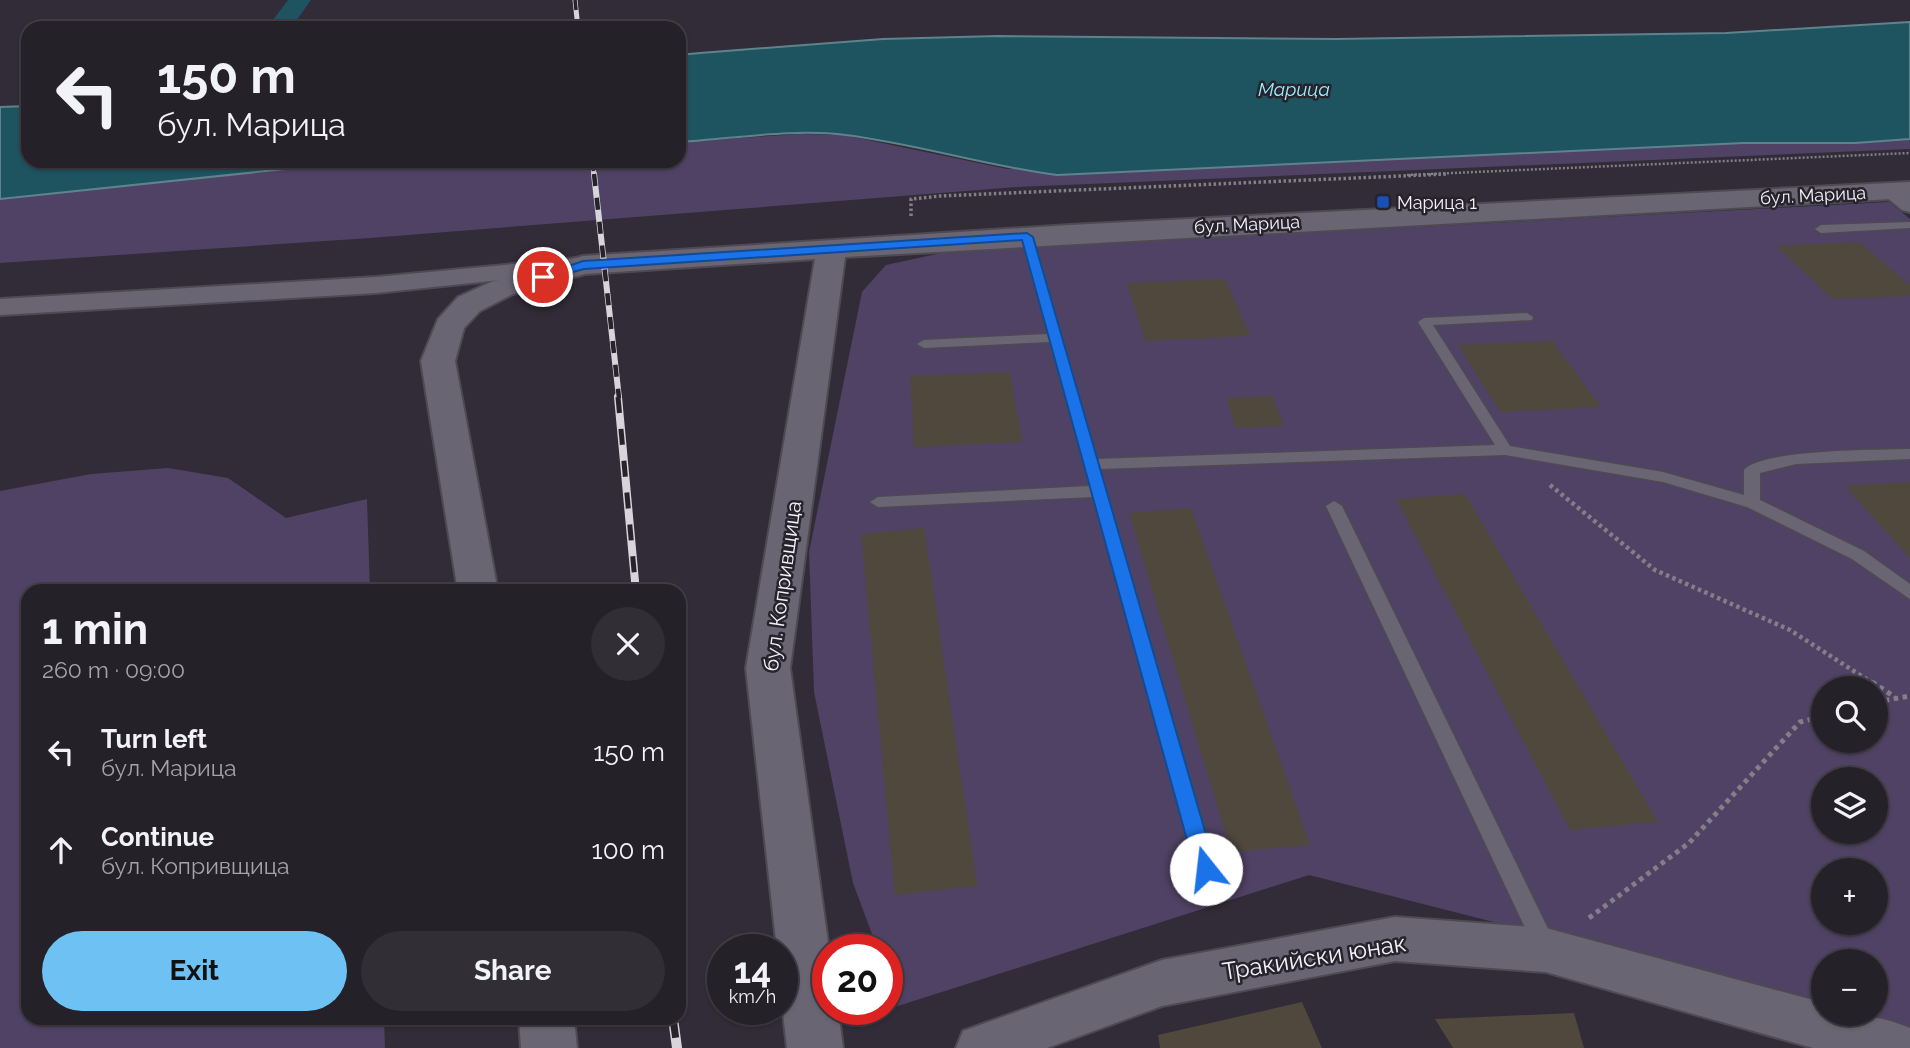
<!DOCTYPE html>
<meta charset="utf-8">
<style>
:root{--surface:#252129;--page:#312e35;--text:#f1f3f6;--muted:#a3a3a8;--line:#423e46;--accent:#6dc2f3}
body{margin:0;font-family:Raleway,sans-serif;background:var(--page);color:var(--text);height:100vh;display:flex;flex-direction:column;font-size:26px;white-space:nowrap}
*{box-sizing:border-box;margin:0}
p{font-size:23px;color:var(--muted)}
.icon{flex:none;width:38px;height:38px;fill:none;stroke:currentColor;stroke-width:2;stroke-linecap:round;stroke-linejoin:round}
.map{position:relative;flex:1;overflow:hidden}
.sheet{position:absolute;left:21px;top:584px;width:665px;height:441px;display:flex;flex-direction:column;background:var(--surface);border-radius:21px;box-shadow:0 2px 5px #0004,0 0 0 2px var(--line)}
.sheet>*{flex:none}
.hud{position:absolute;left:21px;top:21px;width:665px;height:147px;border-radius:21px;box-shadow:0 2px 5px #0004,0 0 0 2px var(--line);background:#252129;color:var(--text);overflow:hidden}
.controls{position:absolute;left:1811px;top:676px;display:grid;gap:14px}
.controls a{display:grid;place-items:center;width:77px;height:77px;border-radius:50%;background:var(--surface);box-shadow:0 2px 5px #0004,0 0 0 2px var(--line);font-size:35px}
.speed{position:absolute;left:707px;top:934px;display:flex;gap:14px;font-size:35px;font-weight:700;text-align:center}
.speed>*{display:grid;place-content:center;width:91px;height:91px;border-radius:50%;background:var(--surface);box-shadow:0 2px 5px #0004,0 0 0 2px var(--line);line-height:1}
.speed small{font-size:18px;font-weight:400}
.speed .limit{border:10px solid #d22;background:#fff;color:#111}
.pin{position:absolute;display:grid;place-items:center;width:60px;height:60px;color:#fff;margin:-30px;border:4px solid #fff;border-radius:50%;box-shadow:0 2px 7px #0007}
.me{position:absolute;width:77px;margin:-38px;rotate:344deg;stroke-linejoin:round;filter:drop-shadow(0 0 5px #0008)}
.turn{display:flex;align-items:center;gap:24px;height:147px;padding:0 21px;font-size:32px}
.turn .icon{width:91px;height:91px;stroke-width:2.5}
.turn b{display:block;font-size:49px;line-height:60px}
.round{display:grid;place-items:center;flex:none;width:74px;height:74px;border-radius:37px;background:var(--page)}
.head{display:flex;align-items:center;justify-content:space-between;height:119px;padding:0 21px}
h1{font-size:42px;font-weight:700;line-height:52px}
.cta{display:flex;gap:14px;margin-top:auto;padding:14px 21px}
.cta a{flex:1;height:80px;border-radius:42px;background:var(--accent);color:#111;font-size:28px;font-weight:700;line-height:80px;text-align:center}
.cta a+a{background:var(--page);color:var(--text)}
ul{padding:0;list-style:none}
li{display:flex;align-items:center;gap:21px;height:98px;padding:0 21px}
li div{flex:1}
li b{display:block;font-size:26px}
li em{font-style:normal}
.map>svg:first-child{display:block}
.green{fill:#504264;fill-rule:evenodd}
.water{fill:#1d545f;stroke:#5e838d;stroke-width:2}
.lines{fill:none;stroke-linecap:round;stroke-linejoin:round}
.canal{fill:#1d545f;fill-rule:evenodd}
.building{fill:#50483d}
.lane-casing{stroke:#4e4a53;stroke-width:3}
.street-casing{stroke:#4e4a53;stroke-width:4}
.secondary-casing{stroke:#4e4a53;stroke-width:4}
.path-far3{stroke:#837f89;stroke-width:2.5;stroke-dasharray:2 2;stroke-linecap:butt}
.path-far2{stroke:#837f89;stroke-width:3.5;stroke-dasharray:2.5 2.5;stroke-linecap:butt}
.path-far1{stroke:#837f89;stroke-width:4.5;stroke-dasharray:3.5 3.5;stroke-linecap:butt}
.path{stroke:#837f89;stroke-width:5;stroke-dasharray:4.5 4.5;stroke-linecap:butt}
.lane{fill:#6a6572;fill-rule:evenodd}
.street{fill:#6a6572;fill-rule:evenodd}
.secondary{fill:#6a6572;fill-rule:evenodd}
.rail-far3-casing{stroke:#d8d4dc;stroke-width:5}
.rail-far2-casing{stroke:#d8d4dc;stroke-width:6}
.rail-far1-casing{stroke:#d8d4dc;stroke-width:8}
.rail-casing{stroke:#d8d4dc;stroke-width:10}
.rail-far3{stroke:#27232d;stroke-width:3.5;stroke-dasharray:10;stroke-linecap:butt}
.rail-far2{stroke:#27232d;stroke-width:4.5;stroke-dasharray:12;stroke-linecap:butt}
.rail-far1{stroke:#27232d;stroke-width:5;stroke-dasharray:16;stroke-linecap:butt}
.rail{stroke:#27232d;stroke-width:7;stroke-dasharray:20;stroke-linecap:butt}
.route{fill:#1a73e8;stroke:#114b97;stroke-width:2}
.transit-dot{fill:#1a4fb4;stroke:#27232d;stroke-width:2.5}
.labels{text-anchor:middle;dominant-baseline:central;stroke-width:5;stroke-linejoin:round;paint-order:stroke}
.far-street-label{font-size:18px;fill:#f4f1f8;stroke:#27232d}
.far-poi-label{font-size:18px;fill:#f4f1f8;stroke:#27232d;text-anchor:start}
.far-water-label{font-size:19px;font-style:italic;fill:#9aecfe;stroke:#27232d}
.street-label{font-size:21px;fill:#f4f1f8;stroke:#27232d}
.near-street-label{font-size:24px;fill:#f4f1f8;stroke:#27232d}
</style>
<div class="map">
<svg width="1910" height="1048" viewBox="0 0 1910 1048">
<rect width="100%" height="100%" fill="#312c37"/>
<path class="green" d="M 800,134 L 844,135 L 1007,169 L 1743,143 L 1855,143 L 1910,139 L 1910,149 L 1017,187 L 370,238 L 0,263 L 0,199 L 362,161 L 679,161 L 679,142 Z
M 1889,202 L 1910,219 L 1910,1029 L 1850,1013 L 1876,1013 L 1876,961 L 1824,961 L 1823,1006 L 1309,875 L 898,1006 L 887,977 L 887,950 L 878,950 L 853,883 L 814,692 L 809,552 L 862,292 L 886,265 L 946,252 ZM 1824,688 L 1876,688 L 1876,740 L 1824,740 ZM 1824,779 L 1876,779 L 1876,831 L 1824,831 ZM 1824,870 L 1876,870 L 1876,922 L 1824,922 Z
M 168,468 L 228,478 L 286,518 L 367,499 L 370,591 L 28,592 L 28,1018 L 384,1019 L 385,1048 L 0,1048 L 0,491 L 91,474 Z"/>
<path class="water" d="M 1910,22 L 1910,139 L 1855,143 L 1743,143 L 1057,175 C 986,166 917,144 846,135 C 792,128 733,139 679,142 L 679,55 L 700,53 L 883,39 L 998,36 L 1336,39 L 1726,33 Z
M 28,106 L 28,161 L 362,161 L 0,199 L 0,107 Z"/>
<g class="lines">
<path class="canal" d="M 288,0 L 311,0 L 291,28 L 267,28 Z"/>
</g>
<path class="building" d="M 1859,242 L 1910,285 L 1910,296 L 1833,299 L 1776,246 Z
M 1225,279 L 1250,336 L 1145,341 L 1127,283 Z
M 1552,341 L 1601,407 L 1500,412 L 1458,345 Z
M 1010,372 L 1022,442 L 914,447 L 910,376 Z
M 1272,396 L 1284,426 L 1236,428 L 1226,398 Z
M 1910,482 L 1910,558 L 1845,486 Z
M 1465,494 L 1658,822 L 1570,830 L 1396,499 Z
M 1191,508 L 1310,845 L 1231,852 L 1129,513 Z
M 924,528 L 977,886 L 895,895 L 861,534 Z
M 1302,1002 L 1322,1048 L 1160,1048 L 1158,1035 Z
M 1574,1013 L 1584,1048 L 1453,1048 L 1435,1019 Z"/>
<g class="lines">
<defs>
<path id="lane" d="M 1910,222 L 1910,228 L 1821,233 L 1815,229 L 1821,225 Z
M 1027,233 L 1033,237 L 1097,459 L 1495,445 L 1418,322 L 1424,318 L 1527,313 L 1533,317 L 1532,320 L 1433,325 L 1510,446 L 1663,472 L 1744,495 L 1744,470 C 1762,449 1879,450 1910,449 L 1910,459 L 1796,464 L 1760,473 L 1760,500 L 1864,551 L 1910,584 L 1910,599 L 1852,559 L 1747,507 L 1663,482 L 1505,455 L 1100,469 L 1216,869 L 1213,876 L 1206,879 L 1199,876 L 1093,497 L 878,507 L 870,502 L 878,497 L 1090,486 L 1050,342 L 924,348 L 917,344 L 924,340 L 1048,334 L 1021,237 Z
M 1334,501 L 1342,506 L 1553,939 L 1556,946 L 1553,953 L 1545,957 L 1537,953 L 1326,506 Z"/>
<path id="street" d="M 1891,184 L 1910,194 L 1910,212 L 1902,210 L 1879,191 L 1883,186 Z
M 578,258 L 587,261 L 591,266 L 587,271 L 376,293 L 0,315 L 0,299 L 376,277 Z
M 1395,917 L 1546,928 L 1824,1003 L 1824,1013 C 1854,1013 1881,1016 1910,1028 L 1910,1048 L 1813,1048 L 1546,972 L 1395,961 L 1162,1006 L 1047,1048 L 956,1048 L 963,1031 L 1162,960 Z"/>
<path id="secondary" d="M 1910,182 L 1910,198 L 845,257 L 790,668 L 829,950 L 828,1010 L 838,1010 L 843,1048 L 787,1048 L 782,1004 L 782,950 L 777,950 L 746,668 L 815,259 L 585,274 L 513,294 L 480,311 L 464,328 L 455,361 L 498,592 L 458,592 L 421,361 L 438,319 L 458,297 L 491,282 L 583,256 L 1070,225 Z
M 519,1018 L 574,1018 L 577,1048 L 521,1048 Z"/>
</defs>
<use href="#lane" class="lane-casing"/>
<use href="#street" class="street-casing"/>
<use href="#secondary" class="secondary-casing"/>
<path class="path-far3" d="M 1407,175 L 1910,153"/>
<path class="path-far2" d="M 911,216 L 911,199 L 940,196 L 1447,174"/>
<path class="path-far1" d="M 1550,485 L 1655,570 L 1790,630 L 1874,684"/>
<path class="path" d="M 1872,682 L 1895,697
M 1876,702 L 1910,696
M 1589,918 L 1689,843 L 1800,722 L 1824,716"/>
<use href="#lane" class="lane"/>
<use href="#street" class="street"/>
<use href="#secondary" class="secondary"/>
<defs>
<path id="rail-far3" d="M 575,0 L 578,28
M 592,161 L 594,175"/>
<path id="rail-far2" d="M 594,174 L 619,398"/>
<path id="rail-far1" d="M 618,397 L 636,592"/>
<path id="rail" d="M 673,1018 L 677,1048"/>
</defs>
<use href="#rail-far3" class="rail-far3-casing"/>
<use href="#rail-far2" class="rail-far2-casing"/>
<use href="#rail-far1" class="rail-far1-casing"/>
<use href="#rail" class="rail-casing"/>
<use href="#rail-far3" class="rail-far3"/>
<use href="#rail-far2" class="rail-far2"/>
<use href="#rail-far1" class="rail-far1"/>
<use href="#rail" class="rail"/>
</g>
<path class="route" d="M 1027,233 L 1033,237 L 1216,869 L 1213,875 L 1206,878 L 1198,875 L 1195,869 L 1022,240 L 584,269 L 543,280 L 537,277 L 583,261 Z"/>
<rect class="transit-dot" x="1376" y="195" width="14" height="14" rx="3.5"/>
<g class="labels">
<g class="far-street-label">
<text transform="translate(1813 195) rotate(-3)">бул. Марица</text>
<text transform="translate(1247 224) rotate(-3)">бул. Марица</text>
</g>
<g class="far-poi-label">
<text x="1397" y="202">Марица 1</text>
</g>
<g class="far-water-label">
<text x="1294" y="89">Марица</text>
</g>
<g class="street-label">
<text transform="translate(782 586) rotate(-82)">бул. Копривщица</text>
</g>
<g class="near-street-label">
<text transform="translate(1314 957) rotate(-9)">Тракийски юнак</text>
</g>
</g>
</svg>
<div class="controls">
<a><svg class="icon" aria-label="search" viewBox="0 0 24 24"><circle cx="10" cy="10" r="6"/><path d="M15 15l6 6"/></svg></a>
<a><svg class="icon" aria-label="layers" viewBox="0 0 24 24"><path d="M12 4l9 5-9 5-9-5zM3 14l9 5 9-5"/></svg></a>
<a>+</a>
<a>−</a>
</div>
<div class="speed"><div>14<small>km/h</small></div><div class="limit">20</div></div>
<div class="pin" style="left:543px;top:277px;background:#d93025"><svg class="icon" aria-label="arrive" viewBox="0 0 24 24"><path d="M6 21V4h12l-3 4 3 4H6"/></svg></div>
<svg class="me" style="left:1206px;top:869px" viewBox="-20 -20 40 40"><circle r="19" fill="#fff"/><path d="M0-13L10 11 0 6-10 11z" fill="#1a73e8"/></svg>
<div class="hud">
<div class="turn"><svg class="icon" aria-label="left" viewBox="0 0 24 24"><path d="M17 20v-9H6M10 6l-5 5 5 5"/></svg><div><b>150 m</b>бул. Марица</div></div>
</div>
<section class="sheet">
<div class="head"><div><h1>1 min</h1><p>260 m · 09:00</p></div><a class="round"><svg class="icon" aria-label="close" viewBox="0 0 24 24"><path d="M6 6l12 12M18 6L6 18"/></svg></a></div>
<ul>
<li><svg class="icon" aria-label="left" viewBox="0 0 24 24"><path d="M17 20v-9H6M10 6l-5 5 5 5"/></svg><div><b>Turn left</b><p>бул. Марица</p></div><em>150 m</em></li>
<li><svg class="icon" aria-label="ahead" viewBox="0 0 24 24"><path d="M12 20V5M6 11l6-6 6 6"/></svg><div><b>Continue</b><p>бул. Копривщица</p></div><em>100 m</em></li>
</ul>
<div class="cta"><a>Exit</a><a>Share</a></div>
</section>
</div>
